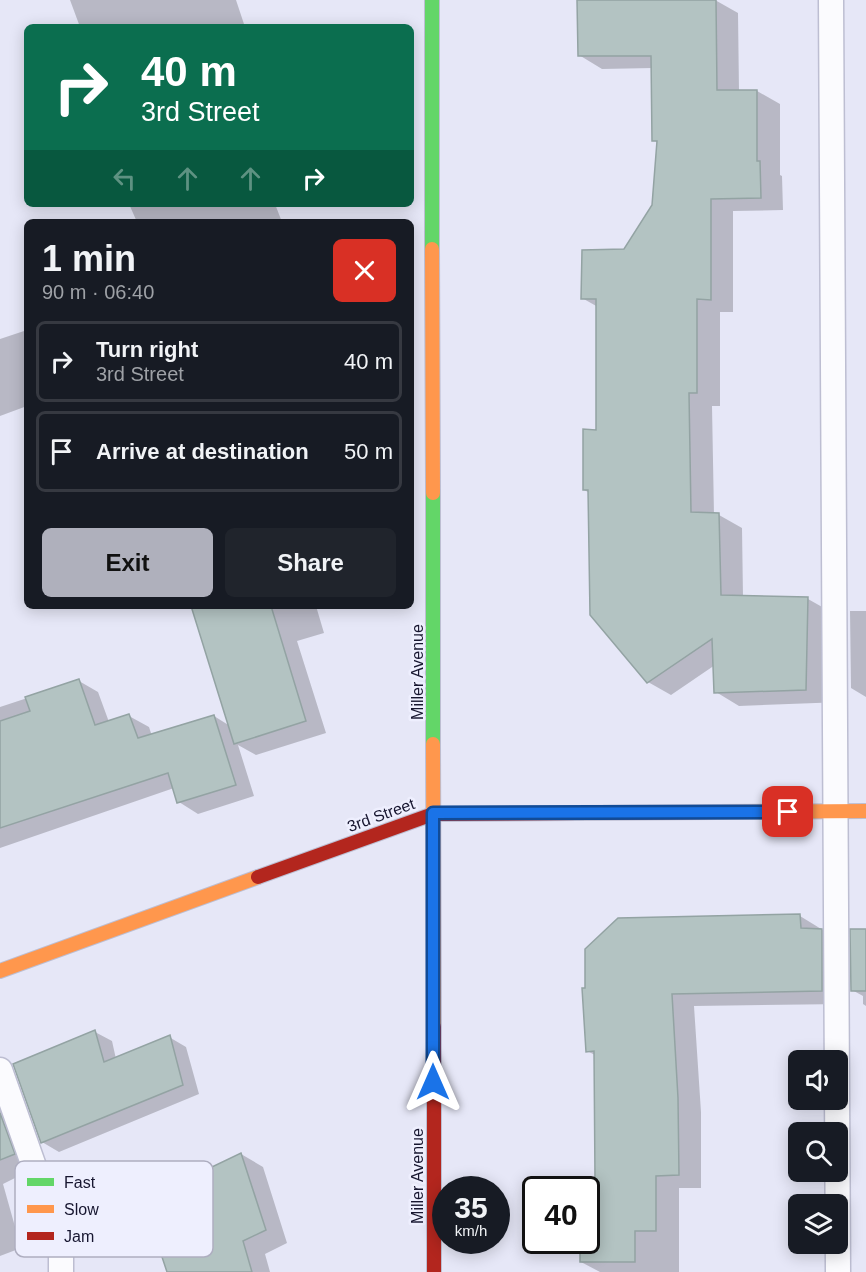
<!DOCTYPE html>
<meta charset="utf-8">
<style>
:root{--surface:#171b24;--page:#20242c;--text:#f1f3f6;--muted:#9ea1a6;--line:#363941;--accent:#afb0bc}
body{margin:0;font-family:Arial,sans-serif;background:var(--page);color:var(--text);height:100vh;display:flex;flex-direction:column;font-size:22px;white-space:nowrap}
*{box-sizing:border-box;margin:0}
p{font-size:20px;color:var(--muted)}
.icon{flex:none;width:33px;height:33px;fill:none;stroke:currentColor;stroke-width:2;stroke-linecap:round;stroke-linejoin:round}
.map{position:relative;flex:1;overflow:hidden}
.drawer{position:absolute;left:24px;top:219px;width:390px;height:390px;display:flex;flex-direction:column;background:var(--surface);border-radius:9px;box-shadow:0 3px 15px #0003}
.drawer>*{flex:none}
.top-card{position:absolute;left:24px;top:24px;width:390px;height:183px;border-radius:9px;box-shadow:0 3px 15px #0003;background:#0b6e4f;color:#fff;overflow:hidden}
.fabs{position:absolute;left:788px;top:1050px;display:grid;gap:12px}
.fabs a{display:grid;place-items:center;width:60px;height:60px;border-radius:9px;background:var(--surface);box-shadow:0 3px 15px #0003;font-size:30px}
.speed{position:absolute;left:432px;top:1176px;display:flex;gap:12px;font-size:30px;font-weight:700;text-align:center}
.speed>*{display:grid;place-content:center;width:78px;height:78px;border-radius:50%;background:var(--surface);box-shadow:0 3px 15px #0003;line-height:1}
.speed small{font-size:15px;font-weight:400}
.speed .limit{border:3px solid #111;border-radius:9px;background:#fff;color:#111}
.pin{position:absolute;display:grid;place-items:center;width:51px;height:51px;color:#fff;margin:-26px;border-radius:12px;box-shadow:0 3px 9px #0006}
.me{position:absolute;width:66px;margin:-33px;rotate:0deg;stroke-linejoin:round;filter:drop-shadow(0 0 4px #0008)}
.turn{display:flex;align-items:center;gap:21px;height:126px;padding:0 18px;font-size:27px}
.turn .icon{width:78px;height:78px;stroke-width:2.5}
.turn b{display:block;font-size:42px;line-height:51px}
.lanes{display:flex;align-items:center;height:57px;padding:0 18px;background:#0003;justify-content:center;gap:30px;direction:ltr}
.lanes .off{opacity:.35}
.round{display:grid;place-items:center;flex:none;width:63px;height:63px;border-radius:9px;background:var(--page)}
.headline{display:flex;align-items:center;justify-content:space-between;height:102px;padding:0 18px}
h1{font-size:36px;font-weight:700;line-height:45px}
.action{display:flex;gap:12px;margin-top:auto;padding:12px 18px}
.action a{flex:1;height:69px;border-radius:9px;background:var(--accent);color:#111;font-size:24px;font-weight:700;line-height:69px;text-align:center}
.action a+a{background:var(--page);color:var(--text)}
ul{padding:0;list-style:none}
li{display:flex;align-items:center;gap:18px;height:81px;margin:0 12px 9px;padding:0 6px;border:3px solid var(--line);border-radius:9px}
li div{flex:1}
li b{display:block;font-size:22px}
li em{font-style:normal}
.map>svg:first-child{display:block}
.shadow{fill:#0003}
.building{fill:#b3c3c2;stroke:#93a3a3;stroke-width:1.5}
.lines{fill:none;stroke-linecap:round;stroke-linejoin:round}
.lane-casing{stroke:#bdbed2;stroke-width:27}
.fast-casing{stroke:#bdbed2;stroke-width:16}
.slow-casing{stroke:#bdbed2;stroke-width:16}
.jam-casing{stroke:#bdbed2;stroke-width:16}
.lane{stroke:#fbfbfe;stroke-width:24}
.fast{stroke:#63d668;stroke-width:14}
.slow{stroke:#ff974d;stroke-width:14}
.jam{stroke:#b3261e;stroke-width:14}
.route-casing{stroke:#114b97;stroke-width:15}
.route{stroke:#1a73e8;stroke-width:10}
.labels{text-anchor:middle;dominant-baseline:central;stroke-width:5;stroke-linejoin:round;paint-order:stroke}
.street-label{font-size:16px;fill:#171630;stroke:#eeeffe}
.key{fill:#eeeffe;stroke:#aeaec0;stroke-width:1.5}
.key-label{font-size:16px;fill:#171630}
</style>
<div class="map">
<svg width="866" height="1272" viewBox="0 0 866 1272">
<rect width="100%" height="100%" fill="#e6e7f7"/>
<path class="shadow" d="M 70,0 L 236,0 L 245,27 L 80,27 Z
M 580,0 L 715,0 L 738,13 L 739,91 L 757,91 L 780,104 L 780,175 L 782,176 L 783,210 L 733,211 L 733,312 L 720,312 L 720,406 L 712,406 L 714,515 L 719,515 L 742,528 L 743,597 L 808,599 L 831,612 L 843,702 L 739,706 L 716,692 L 715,665 L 671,695 L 648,682 L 590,493 L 584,490 L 598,431 L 598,307 L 582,298 L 625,250 L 654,206 L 658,143 L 654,140 L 653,68 L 602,69 L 579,55 Z
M 129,204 L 275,204 L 282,222 L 137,222 Z
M 27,330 L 27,406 L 0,416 L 0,339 Z
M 197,606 L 316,606 L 324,633 L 297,641 L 326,733 L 256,755 L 238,745 L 254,796 L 198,814 L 179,802 L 174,788 L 0,848 L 0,707 L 79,681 L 98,692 L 109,722 L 129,716 L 149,727 L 152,736 L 214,716 L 230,726 Z
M 850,611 L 866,611 L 866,697 L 851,688 Z
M 800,916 L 844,943 L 845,1004 L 694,1006 L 701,1112 L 701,1188 L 679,1188 L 679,1272 L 600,1272 L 581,1262 L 596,1181 L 595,1055 L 587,1051 L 584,990 Z
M 866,930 L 866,1006 L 863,1004 L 863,996 L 852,990 Z
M 95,1032 L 112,1041 L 116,1059 L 169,1037 L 186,1047 L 199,1094 L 59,1152 L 42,1142 Z
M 0,1097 L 37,1167 L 3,1184 L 21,1248 L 0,1256 Z
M 241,1154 L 263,1167 L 287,1243 L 265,1254 L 270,1272 L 168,1272 L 174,1217 Z"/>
<path class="building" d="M 577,0 L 716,0 L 717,90 L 757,90 L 757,161 L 760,161 L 761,198 L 711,199 L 711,300 L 697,299 L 697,393 L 689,393 L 691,512 L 719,513 L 721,595 L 808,597 L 806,690 L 714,693 L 712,639 L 647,683 L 590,615 L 588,490 L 583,490 L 583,429 L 596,430 L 596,299 L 581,299 L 582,250 L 624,249 L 652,205 L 657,141 L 652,141 L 651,56 L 578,56 Z
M 191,606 L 271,606 L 306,721 L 234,744 Z
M 79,679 L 95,725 L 129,714 L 138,738 L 214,715 L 236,785 L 177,803 L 168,773 L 0,828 L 0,721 L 30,711 L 25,697 Z
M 800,914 L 801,928 L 822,929 L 822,991 L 672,994 L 678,1098 L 679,1175 L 656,1176 L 656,1231 L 635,1231 L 635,1262 L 580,1262 L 580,1240 L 586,1240 L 586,1190 L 579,1190 L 579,1180 L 595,1180 L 594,1051 L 586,1052 L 582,988 L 585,988 L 585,949 L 618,918 Z
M 850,929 L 866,929 L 866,991 L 851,991 Z
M 95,1030 L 104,1062 L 170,1035 L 183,1085 L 41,1143 L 13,1064 Z
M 0,1113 L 15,1154 L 0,1160 Z
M 241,1153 L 266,1230 L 243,1241 L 252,1272 L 167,1272 L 152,1227 L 172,1217 L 164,1190 Z"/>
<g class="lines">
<defs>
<path id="lane" d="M 831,0 L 838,1272
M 0,1070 L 61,1243 L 61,1272"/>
<path id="fast" d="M 432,0 L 432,249
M 433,493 L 433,744"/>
<path id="slow" d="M 432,249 L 433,493
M 433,744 L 434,1027
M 717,812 L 866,811
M 0,971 L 258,877"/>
<path id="jam" d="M 258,877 L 433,814 L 717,812
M 434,1027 L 434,1272"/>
</defs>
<use href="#lane" class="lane-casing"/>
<use href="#fast" class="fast-casing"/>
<use href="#slow" class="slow-casing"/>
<use href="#jam" class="jam-casing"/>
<use href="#lane" class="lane"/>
<use href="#fast" class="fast"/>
<use href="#slow" class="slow"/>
<use href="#jam" class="jam"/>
</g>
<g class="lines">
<defs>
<path id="route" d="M 433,1082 L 433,813 L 788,812"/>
</defs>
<use href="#route" class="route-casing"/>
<use href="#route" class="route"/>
</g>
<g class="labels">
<g class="street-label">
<text transform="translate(417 672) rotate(-90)">Miller Avenue</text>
<text transform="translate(381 815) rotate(-20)">3rd Street</text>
<text transform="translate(417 1176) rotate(-90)">Miller Avenue</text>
</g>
</g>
<rect x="15" y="1161" width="198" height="96" rx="9" class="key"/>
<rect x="27" y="1178" width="27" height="8" fill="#63d668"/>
<rect x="27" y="1205" width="27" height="8" fill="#ff974d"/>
<rect x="27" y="1232" width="27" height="8" fill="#b3261e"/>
<g class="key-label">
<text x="64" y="1188">Fast</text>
<text x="64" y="1215">Slow</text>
<text x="64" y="1242">Jam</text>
</g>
</svg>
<div class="fabs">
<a><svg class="icon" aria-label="sound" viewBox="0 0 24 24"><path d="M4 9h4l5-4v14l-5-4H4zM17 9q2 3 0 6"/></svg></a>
<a><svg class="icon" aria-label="search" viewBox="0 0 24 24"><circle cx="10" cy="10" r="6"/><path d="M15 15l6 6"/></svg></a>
<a><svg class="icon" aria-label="layers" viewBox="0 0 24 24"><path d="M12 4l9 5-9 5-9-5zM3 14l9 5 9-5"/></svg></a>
</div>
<div class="speed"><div>35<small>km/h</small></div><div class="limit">40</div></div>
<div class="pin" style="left:788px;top:812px;background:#d93025"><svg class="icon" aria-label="arrive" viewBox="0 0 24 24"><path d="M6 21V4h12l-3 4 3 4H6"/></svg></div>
<svg class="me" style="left:433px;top:1082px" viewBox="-20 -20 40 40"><path d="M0-17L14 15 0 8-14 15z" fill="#1a73e8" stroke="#fff" stroke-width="4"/></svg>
<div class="top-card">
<div class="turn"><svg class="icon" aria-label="right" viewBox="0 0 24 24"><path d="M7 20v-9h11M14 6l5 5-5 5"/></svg><div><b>40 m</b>3rd Street</div></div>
<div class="lanes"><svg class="icon off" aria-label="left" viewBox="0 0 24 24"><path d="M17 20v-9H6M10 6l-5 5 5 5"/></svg><svg class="icon off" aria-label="ahead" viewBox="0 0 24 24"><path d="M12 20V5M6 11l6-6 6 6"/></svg><svg class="icon off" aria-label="ahead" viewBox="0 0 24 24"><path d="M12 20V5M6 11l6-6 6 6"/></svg><svg class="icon" aria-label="right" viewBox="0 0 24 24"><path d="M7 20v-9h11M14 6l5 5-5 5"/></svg></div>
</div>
<section class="drawer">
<div class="headline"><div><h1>1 min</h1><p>90 m · 06:40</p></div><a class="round" style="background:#d93025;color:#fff"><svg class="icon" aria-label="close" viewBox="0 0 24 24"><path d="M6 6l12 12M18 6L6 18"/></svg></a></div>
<ul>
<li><svg class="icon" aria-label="right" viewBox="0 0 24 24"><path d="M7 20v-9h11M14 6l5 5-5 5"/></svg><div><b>Turn right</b><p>3rd Street</p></div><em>40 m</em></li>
<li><svg class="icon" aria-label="arrive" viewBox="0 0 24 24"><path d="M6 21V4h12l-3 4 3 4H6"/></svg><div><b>Arrive at destination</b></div><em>50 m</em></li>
</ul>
<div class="action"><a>Exit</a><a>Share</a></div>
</section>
</div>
